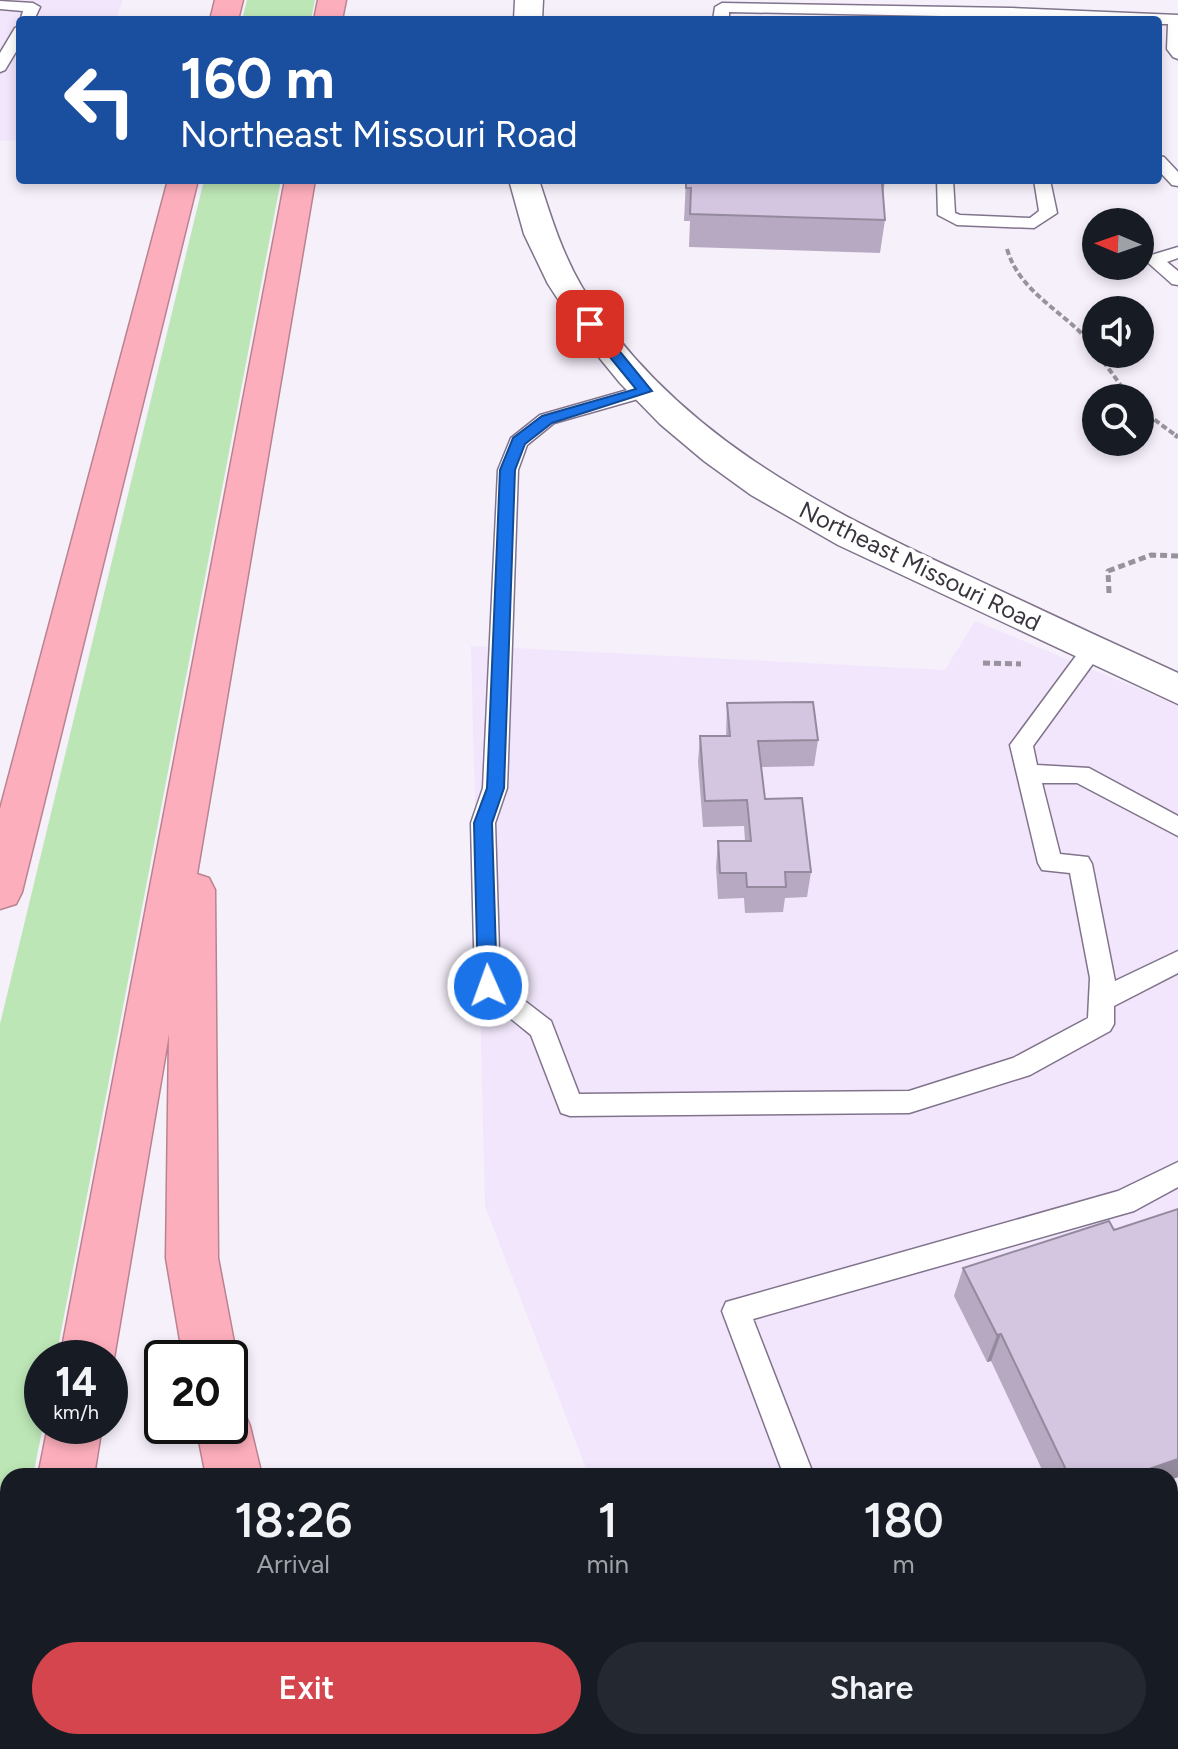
<!DOCTYPE html>
<style>
:root{--surface:#171b24;--page:#242831;--text:#f1f3f6;--muted:#9ea1a6;--accent:#d5454d}
body{margin:0;font-family:Figtree,sans-serif;background:var(--page);color:var(--text);height:100vh;display:flex;flex-direction:column;font-size:30px;white-space:nowrap}
*{box-sizing:border-box;margin:0}
p{font-size:26px;color:var(--muted)}
.icon{flex:none;width:44px;height:44px;fill:none;stroke:currentColor;stroke-width:2;stroke-linecap:round;stroke-linejoin:round}
.map{position:relative;flex:1;overflow:hidden}
.side{position:absolute;left:0px;top:1468px;width:1178px;height:282px;display:flex;flex-direction:column;background:var(--surface);border-radius:24px 24px 0 0;box-shadow:0 4px 12px #0003}
.side>*{flex:none}
.hud{position:absolute;left:16px;top:16px;width:1146px;height:168px;border-radius:8px;box-shadow:0 4px 12px #0003;background:#1a4fa0;color:#fff;overflow:hidden}
.needle{width:52px;rotate:272deg}
.controls{position:absolute;left:1082px;top:208px;display:grid;gap:16px}
.controls a{display:grid;place-items:center;width:72px;height:72px;border-radius:50%;background:var(--surface);box-shadow:0 4px 12px #0003;font-size:40px}
.speed{position:absolute;left:24px;top:1340px;display:flex;gap:16px;font-size:40px;font-weight:700;text-align:center}
.speed>*{display:grid;place-content:center;width:104px;height:104px;border-radius:50%;background:var(--surface);box-shadow:0 4px 12px #0003;line-height:1}
.speed small{font-size:20px;font-weight:400}
.speed .limit{border:4px solid #111;border-radius:12px;background:#fff;color:#111}
.pin{position:absolute;display:grid;place-items:center;width:68px;height:68px;color:#fff;margin:-34px;border-radius:16px;box-shadow:0 4px 12px #0006}
.me{position:absolute;width:88px;margin:-44px;rotate:358deg;stroke-linejoin:round;filter:drop-shadow(0 0 6px #0008)}
.turn{display:flex;align-items:center;gap:28px;height:168px;padding:0 32px;font-size:36px}
.turn .icon{width:104px;height:104px;stroke-width:2.5}
.turn b{display:block;font-size:56px;line-height:68px}
.eta{display:flex;justify-content:space-evenly;align-items:center;height:136px;text-align:center}
.eta b{font-size:48px;font-weight:600;line-height:56px}
.cta{display:flex;gap:16px;margin-top:auto;padding:16px 32px}
.cta a{flex:1;height:92px;border-radius:48px;background:var(--accent);color:#fff;font-size:32px;font-weight:600;line-height:92px;text-align:center}
.cta a+a{background:var(--page);color:var(--text)}
.map>svg:first-child{display:block}
.built{fill:#f1e6fb}
.green{fill:#bde6b6}
.lines{fill:none;stroke-linecap:round;stroke-linejoin:round}
.service-casing{stroke:#80738c;stroke-width:3}
.minor-casing{stroke:#80738c;stroke-width:3}
.motorway-casing{stroke:#b88390;stroke-width:3}
.path-far1{stroke:#97929c;stroke-width:4;stroke-dasharray:6 3;stroke-linecap:butt}
.path{stroke:#97929c;stroke-width:5;stroke-dasharray:7 4;stroke-linecap:butt}
.service{fill:#fff;fill-rule:evenodd}
.minor{fill:#fff;fill-rule:evenodd}
.motorway{fill:#fdaebc;fill-rule:evenodd}
.wall{fill:#b6a9c1}
.shaded-wall{fill:#948a9d}
.building{fill:#d4c5e0;stroke:#948a9d;stroke-width:2}
.route{fill:#1a73e8;stroke:#114b97;stroke-width:2}
.labels{text-anchor:middle;dominant-baseline:central;stroke-width:8;stroke-linejoin:round;paint-order:stroke}
.street-label{font-size:24px;fill:#39343e;stroke:#fff}
</style>
<div class="map">
<svg width="1178" height="1749" viewBox="0 0 1178 1749">
<rect width="100%" height="100%" fill="#f6f0fb"/>
<path class="built" d="M 0,0 L 123,0 L 115,20 L 20,20 L 20,140 L 0,141 Z
M 975,621 L 1178,705 L 1178,1749 L 694,1749 L 691,1742 L 1170,1742 L 1170,1476 L 589,1476 L 485,1206 L 471,646 L 945,670 Z"/>
<path class="green" d="M 247,0 L 315,0 L 311,20 L 242,20 Z
M 204,180 L 281,180 L 56,1358 L 42,1358 L 43,1426 L 33,1476 L 8,1476 L 8,1608 L 0,1650 L 0,1024 Z"/>
<g class="lines">
<defs>
<path id="service" d="M 0,1 L 33,3 L 40,7 L 34,20 L 20,22 L 23,11 L 0,9 Z
M 722,3 L 1011,8 L 1178,15 L 1178,59 L 1173,57 L 1167,49 L 1168,24 L 1158,24 L 1158,20 L 729,12 L 729,20 L 713,20 L 715,7 Z
M 20,26 L 20,45 L 5,70 L 0,72 L 0,53 L 15,28 Z
M 1158,156 L 1164,157 L 1178,172 L 1178,186 L 1172,185 L 1158,170 Z
M 937,180 L 953,180 L 955,213 L 960,215 L 1030,218 L 1039,211 L 1034,180 L 1050,180 L 1057,213 L 1034,228 L 957,225 L 938,215 Z
M 1178,247 L 1178,258 L 1167,262 L 1178,271 L 1178,285 L 1172,284 L 1145,260 L 1148,256 Z
M 645,385 L 652,387 L 654,391 L 652,395 L 554,423 L 527,445 L 518,470 L 507,788 L 495,823 L 500,982 L 551,1021 L 579,1094 L 909,1091 L 1013,1058 L 1088,1018 L 1090,978 L 1070,873 L 1042,870 L 1038,863 L 1010,745 L 1084,645 L 1100,645 L 1103,650 L 1033,746 L 1037,765 L 1089,768 L 1178,816 L 1178,836 L 1077,783 L 1042,783 L 1060,854 L 1088,857 L 1092,864 L 1115,981 L 1178,951 L 1178,973 L 1114,1006 L 1114,1024 L 1110,1031 L 1030,1075 L 909,1113 L 570,1116 L 561,1113 L 531,1035 L 479,993 L 475,986 L 471,823 L 483,788 L 498,470 L 511,438 L 540,415 Z
M 1178,1162 L 1178,1187 L 1134,1211 L 753,1319 L 814,1476 L 784,1476 L 722,1311 L 726,1302 L 1118,1191 Z
M 1178,1579 L 1178,1611 L 1170,1614 L 1170,1582 Z"/>
<path id="minor" d="M 515,0 L 543,0 L 542,20 L 514,20 Z
M 509,180 L 539,180 C 551,217 562,253 582,287 C 670,431 820,508 969,576 C 1039,609 1108,641 1178,673 L 1178,704 L 838,545 L 751,495 L 704,461 L 660,424 L 620,383 L 584,339 L 548,284 L 524,234 Z"/>
<path id="motorway" d="M 215,0 L 243,0 L 238,20 L 210,20 Z
M 318,0 L 346,0 L 342,20 L 314,20 Z
M 168,180 L 198,180 L 22,892 L 16,904 L 0,909 L 0,809 Z
M 285,180 L 315,180 L 197,874 L 209,878 L 215,890 L 218,1258 L 237,1358 L 230,1373 L 230,1358 L 183,1358 L 166,1258 L 169,1034 L 114,1358 L 110,1366 L 110,1358 L 60,1358 Z
M 230,1402 L 242,1407 L 250,1426 L 262,1476 L 206,1476 L 196,1426 L 230,1426 Z
M 48,1426 L 102,1426 L 94,1476 L 38,1476 Z
M 8,1715 L 8,1742 L 47,1742 L 46,1749 L 0,1749 L 0,1719 Z
M 276,1742 L 336,1742 L 338,1749 L 278,1749 Z"/>
</defs>
<use href="#service" class="service-casing"/>
<use href="#minor" class="minor-casing"/>
<use href="#motorway" class="motorway-casing"/>
<path class="path-far1" d="M 1007,249 C 1021,296 1068,312 1096,350
M 1098,354 L 1130,398
M 1140,409 L 1178,437"/>
<path class="path" d="M 1175,435 L 1178,437
M 1109,593 L 1108,571 L 1151,555 L 1178,556
M 983,663 L 1021,664"/>
<use href="#service" class="service"/>
<use href="#minor" class="minor"/>
<use href="#motorway" class="motorway"/>
</g>
<path class="wall" d="M 686,180 L 885,180 L 883,195 L 885,220 L 880,253 L 689,247 L 690,221 L 684,221 Z
M 727,703 L 818,740 L 814,766 L 761,767 L 765,799 L 811,872 L 807,897 L 785,898 L 783,912 L 745,913 L 744,898 L 718,899 L 716,867 L 718,841 L 745,841 L 744,826 L 703,827 L 698,762 L 700,736 L 726,736 Z
M 963,1268 L 1178,1477 L 1170,1480 L 1170,1476 L 1045,1476 L 991,1361 L 987,1362 L 954,1296 Z"/>
<path class="shaded-wall" d="M 1001,1334 L 991,1361 L 987,1362 L 997,1335 Z
M 1178,1459 L 1178,1477 L 1170,1480 L 1170,1476 L 1129,1476 Z"/>
<path class="building" d="M 686,180 L 885,180 L 885,182 L 882,182 L 885,220 L 690,214 L 691,188 L 686,188 Z
M 813,702 L 818,740 L 758,741 L 765,799 L 802,798 L 811,872 L 785,872 L 786,887 L 747,887 L 746,873 L 720,873 L 718,841 L 751,841 L 747,800 L 705,801 L 700,736 L 730,736 L 727,703 Z
M 1178,1209 L 1178,1459 L 1129,1476 L 1069,1476 L 1001,1334 L 997,1335 L 963,1268 L 1109,1221 L 1114,1230 Z"/>
<path class="route" d="M 590,320 L 595,321 L 652,391 L 552,423 L 525,444 L 515,470 L 504,788 L 492,823 L 497,986 L 494,992 L 481,992 L 478,986 L 474,823 L 487,788 L 500,470 L 513,438 L 542,416 L 636,389 L 583,324 Z"/>
<g class="labels">
<g class="street-label">
<text transform="translate(920 566) rotate(26)">Northeast Missouri Road</text>
</g>
</g>
</svg>
<div class="controls">
<a><svg class="needle" viewBox="-14 -14 28 28"><path d="M0-13l5 13h-10z" fill="#e53935"/><path d="M0 13l5-13h-10z" fill="#9ea1a6"/></svg></a>
<a><svg class="icon" aria-label="sound" viewBox="0 0 24 24"><path d="M4 9h4l5-4v14l-5-4H4zM17 9q2 3 0 6"/></svg></a>
<a><svg class="icon" aria-label="search" viewBox="0 0 24 24"><circle cx="10" cy="10" r="6"/><path d="M15 15l6 6"/></svg></a>
</div>
<div class="speed"><div>14<small>km/h</small></div><div class="limit">20</div></div>
<div class="pin" style="left:590px;top:324px;background:#d93025"><svg class="icon" aria-label="arrive" viewBox="0 0 24 24"><path d="M6 21V4h12l-3 4 3 4H6"/></svg></div>
<svg class="me" style="left:488px;top:986px" viewBox="-20 -20 40 40"><circle r="17" fill="#1a73e8" stroke="#fff" stroke-width="3"/><path d="M0-11L8 9 0 5-8 9z" fill="#fff"/></svg>
<div class="hud">
<div class="turn"><svg class="icon" aria-label="left" viewBox="0 0 24 24"><path d="M17 20v-9H6M10 6l-5 5 5 5"/></svg><div><b>160 m</b>Northeast Missouri Road</div></div>
</div>
<section class="side">
<div class="eta">
<div><b>18:26</b><p>Arrival</p></div>
<div><b>1</b><p>min</p></div>
<div><b>180</b><p>m</p></div>
</div>
<div class="cta"><a>Exit</a><a>Share</a></div>
</section>
</div>
